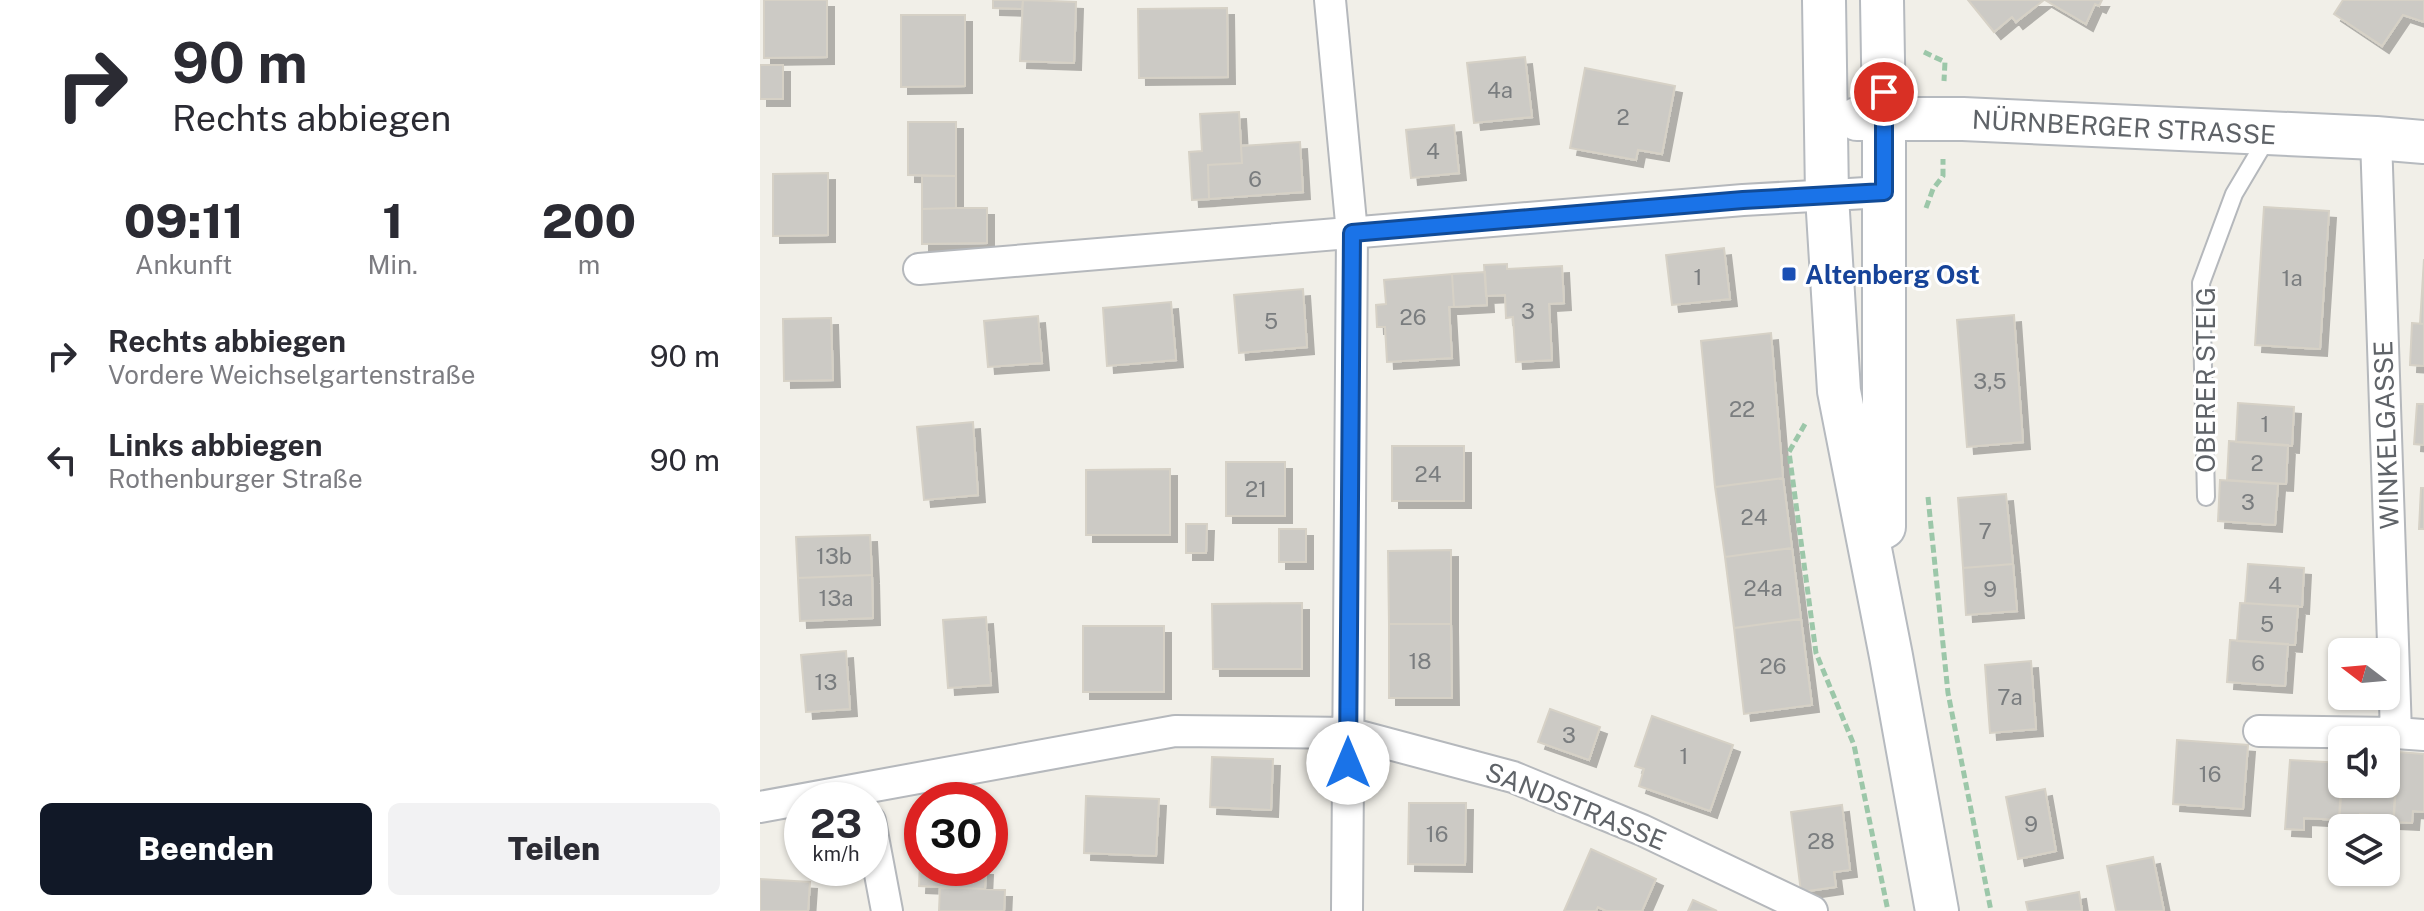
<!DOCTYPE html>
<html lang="de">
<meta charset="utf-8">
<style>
:root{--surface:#fff;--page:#f2f2f3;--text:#2b2b33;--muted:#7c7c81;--accent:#111827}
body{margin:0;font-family:"Public Sans",sans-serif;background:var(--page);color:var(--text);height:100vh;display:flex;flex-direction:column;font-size:30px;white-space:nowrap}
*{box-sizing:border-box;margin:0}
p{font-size:26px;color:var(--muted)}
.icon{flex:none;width:44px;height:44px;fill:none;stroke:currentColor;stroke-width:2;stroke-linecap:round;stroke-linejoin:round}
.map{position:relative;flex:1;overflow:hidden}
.side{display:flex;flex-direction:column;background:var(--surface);width:760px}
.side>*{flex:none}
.guide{background:#fff;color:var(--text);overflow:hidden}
.needle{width:52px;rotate:286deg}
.tools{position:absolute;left:1568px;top:638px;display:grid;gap:16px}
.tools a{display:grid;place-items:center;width:72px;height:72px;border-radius:12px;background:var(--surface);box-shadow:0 2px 6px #0004;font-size:40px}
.speed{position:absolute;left:24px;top:782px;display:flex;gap:16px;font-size:40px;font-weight:700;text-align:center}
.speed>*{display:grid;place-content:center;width:104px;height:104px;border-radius:50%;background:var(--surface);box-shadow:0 2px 6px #0004;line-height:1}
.speed small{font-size:20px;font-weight:400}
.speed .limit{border:12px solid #d22;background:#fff;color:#111}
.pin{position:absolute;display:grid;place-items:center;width:68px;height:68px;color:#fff;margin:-34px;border:4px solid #fff;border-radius:50%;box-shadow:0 2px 8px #0007}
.me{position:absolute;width:88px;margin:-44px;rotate:0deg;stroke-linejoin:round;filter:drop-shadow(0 0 6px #0008)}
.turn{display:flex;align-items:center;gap:28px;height:168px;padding:0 40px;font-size:36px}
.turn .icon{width:104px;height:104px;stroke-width:2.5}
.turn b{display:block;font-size:56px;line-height:68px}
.eta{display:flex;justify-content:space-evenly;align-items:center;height:136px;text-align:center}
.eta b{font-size:48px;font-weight:800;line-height:56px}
.primary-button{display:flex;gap:16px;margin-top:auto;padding:16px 40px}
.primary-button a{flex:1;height:92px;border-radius:12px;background:var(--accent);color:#fff;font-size:32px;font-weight:800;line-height:92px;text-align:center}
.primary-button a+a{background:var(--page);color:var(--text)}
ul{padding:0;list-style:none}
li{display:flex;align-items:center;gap:24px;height:104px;padding:0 40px}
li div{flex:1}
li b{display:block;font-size:30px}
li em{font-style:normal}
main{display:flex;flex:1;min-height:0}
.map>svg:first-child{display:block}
.building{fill:#cccac5;stroke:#d6d1c6;stroke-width:2;filter:url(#shadow)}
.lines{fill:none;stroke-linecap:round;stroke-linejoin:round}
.lane-casing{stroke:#b5b8bc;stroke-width:20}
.street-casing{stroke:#b5b8bc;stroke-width:34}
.secondary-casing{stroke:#b6babf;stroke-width:46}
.path{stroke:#9cc7a9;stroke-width:5;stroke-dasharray:8 4;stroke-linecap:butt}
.lane{stroke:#fff;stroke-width:16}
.street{stroke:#fff;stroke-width:30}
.secondary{stroke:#fff;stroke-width:42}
.route-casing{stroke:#114b97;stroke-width:20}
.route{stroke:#1a73e8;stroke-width:14}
.transit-dot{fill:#1a4fb4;stroke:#fff;stroke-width:3}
.labels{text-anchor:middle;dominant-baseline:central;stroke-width:6;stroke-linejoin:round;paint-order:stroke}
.number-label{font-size:22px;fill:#7a7d7f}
.street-label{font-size:26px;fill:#5f6368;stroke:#fff}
.transit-label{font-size:26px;font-weight:bold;fill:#164399;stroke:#fff;text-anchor:start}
</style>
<main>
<section class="side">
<div class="guide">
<div class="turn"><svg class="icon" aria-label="right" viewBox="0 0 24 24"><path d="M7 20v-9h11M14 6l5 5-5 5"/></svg><div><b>90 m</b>Rechts abbiegen</div></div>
</div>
<div class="eta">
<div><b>09:11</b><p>Ankunft</p></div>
<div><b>1</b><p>Min.</p></div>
<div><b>200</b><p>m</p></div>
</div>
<ul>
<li><svg class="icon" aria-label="right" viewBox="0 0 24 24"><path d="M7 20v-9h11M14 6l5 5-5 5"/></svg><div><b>Rechts abbiegen</b><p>Vordere Weichselgartenstraße</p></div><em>90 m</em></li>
<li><svg class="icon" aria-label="left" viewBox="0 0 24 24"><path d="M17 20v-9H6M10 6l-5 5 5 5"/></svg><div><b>Links abbiegen</b><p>Rothenburger Straße</p></div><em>90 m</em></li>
</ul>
<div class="primary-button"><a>Beenden</a><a>Teilen</a></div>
</section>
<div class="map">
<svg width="1664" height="911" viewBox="0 0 1664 911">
<defs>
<filter id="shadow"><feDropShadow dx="7" dy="7" stdDeviation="0" flood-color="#0004"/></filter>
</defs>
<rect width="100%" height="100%" fill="#f1efe8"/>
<path class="building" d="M 4,0 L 67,0 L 67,57 L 4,58 Z
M 233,0 L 271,0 L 263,0 L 262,9 L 233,8 Z
M 263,0 L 316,2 L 314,63 L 260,61 Z
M 1208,0 L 1284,0 L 1256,22 L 1252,17 L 1234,32 Z
M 1285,0 L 1342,0 L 1339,6 L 1335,4 L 1326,24 Z
M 1583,0 L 1664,0 L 1664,22 L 1643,15 L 1622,46 L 1574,14 Z
M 467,8 L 468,77 L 379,78 L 378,9 Z
M 141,15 L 205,15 L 205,86 L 141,87 Z
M 765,57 L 772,117 L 714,123 L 707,63 Z
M 0,65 L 23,65 L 23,99 L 0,99 Z
M 825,68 L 915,86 L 902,154 L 878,150 L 876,160 L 810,148 Z
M 479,112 L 482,163 L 448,165 L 449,199 L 432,200 L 429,152 L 442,151 L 440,114 Z
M 148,122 L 196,122 L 196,176 L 148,175 Z
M 694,125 L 699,173 L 651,178 L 646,130 Z
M 540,142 L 543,192 L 449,199 L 448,165 L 482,163 L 481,146 Z
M 68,173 L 68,235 L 13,236 L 13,174 Z
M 162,176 L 196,176 L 196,208 L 162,209 Z
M 1504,207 L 1569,211 L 1560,349 L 1495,345 Z
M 196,208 L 227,208 L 227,243 L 162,244 L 162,209 Z
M 964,248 L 970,299 L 912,305 L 906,255 Z
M 1664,259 L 1664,324 L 1660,324 Z
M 747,264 L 747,269 L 802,266 L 804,303 L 789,304 L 792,360 L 756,362 L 753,317 L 746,318 L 745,295 L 726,296 L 724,265 Z
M 725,272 L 727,305 L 694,307 L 692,274 Z
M 692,274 L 694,307 L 689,307 L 692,358 L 627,362 L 625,327 L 617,327 L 616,305 L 626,304 L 624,280 Z
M 543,289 L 547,347 L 479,353 L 474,295 Z
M 411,302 L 416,360 L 347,366 L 343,308 Z
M 1254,315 L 1263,442 L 1207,447 L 1197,320 Z
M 278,316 L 282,363 L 228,367 L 224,321 Z
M 71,318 L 73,380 L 24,381 L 23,319 Z
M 1652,323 L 1664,324 L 1664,366 L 1650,365 Z
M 1011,333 L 1023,478 L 955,487 L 941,341 Z
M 1478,403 L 1534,407 L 1532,446 L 1476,442 Z
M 1657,404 L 1664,404 L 1664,445 L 1654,444 Z
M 213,422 L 218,495 L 164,500 L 157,427 Z
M 1469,441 L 1528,445 L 1526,484 L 1467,480 Z
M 632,446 L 704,446 L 704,501 L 632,501 Z
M 466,462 L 525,462 L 525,516 L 466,516 Z
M 410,469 L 410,535 L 326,535 L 326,470 Z
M 1023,478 L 1032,548 L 965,557 L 955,487 Z
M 1460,480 L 1518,484 L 1515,525 L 1458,521 Z
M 1661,488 L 1664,488 L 1664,529 L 1659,529 Z
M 1246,494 L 1253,564 L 1203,568 L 1198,498 Z
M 426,524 L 447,524 L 446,553 L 426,553 Z
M 519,529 L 546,529 L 546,562 L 519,562 Z
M 110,535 L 112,575 L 38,578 L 36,537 Z
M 1032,548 L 1041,619 L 974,628 L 965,557 Z
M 691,550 L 691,624 L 629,624 L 628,551 Z
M 1253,564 L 1257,611 L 1206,615 L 1203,568 Z
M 1488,564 L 1544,568 L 1542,607 L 1485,603 Z
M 112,575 L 113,618 L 40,621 L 38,578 Z
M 542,603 L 542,669 L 453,669 L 452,604 Z
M 1480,603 L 1538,606 L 1535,645 L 1477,641 Z
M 226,617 L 231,685 L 188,688 L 183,620 Z
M 1041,619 L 1052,705 L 984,714 L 974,628 Z
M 629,624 L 691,624 L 692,698 L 629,698 Z
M 323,626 L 404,626 L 404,692 L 323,692 Z
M 1470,640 L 1528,644 L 1525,686 L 1467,682 Z
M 86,651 L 90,709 L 46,712 L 41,655 Z
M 1271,661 L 1276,729 L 1230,733 L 1225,665 Z
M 790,709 L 840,727 L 829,760 L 778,742 Z
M 892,716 L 973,745 L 950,811 L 879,786 L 884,769 L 875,766 Z
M 1417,740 L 1488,745 L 1483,809 L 1413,804 Z
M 1638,752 L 1664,754 L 1664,812 L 1653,811 L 1652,823 L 1633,822 Z
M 452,757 L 513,759 L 511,810 L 450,807 Z
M 1626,759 L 1638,759 L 1634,816 L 1600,814 L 1599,826 L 1579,824 L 1582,783 L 1626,784 Z
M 1530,760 L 1582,763 L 1579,820 L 1544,818 L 1544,830 L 1525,829 Z
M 1285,789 L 1296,851 L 1258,859 L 1246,797 Z
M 326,796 L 399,799 L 396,856 L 324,853 Z
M 649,803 L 706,803 L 705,865 L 648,864 Z
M 1082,805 L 1090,870 L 1074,872 L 1076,887 L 1041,892 L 1031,812 Z
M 162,816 L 162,868 L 226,868 L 225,889 L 159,886 Z
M 831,849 L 896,879 L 882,911 L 846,911 L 838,907 L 836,911 L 804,911 Z
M 1393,857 L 1404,911 L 1356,911 L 1347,866 Z
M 0,879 L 50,882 L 48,911 L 0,911 Z
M 180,887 L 245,890 L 244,911 L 179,911 Z
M 1319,892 L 1322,911 L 1268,911 L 1266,902 Z
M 933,900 L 957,911 L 928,911 Z"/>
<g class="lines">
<defs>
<path id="lane" d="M 1446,497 L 1441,283 L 1474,194 L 1509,135"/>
<path id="street" d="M 570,0 L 592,233 L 587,911
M 1616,138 L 1636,733 L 1664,735
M 159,269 L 983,200 L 1124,192
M 1499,731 L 1636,733
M 0,807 L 415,731 L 588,733 L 753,777 L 882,830 L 1052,911
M 110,821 L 127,911"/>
<path id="secondary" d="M 1064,0 L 1067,196 L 1079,391 L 1131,656 L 1177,911
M 1122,0 L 1124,119 L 1124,527
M 1097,119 L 1203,119 L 1616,138 L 1664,142"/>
</defs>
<use href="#lane" class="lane-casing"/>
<use href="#street" class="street-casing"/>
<use href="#secondary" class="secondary-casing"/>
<path class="path" d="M 1164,52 L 1185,62 L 1184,81
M 1166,208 L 1173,189 L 1183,176 L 1183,159
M 1045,424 L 1029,452 L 1056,653 L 1094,745 L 1128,911
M 1168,497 L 1188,693 L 1231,911"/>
<use href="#lane" class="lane"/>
<use href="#street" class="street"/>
<use href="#secondary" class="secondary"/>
</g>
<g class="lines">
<defs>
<path id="route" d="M 588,763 L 592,233 L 983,200 L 1124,192 L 1124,92"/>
</defs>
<use href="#route" class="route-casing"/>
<use href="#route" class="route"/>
</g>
<rect class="transit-dot" x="1021" y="266" width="16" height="16" rx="4"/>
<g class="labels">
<g class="number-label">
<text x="740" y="90">4a</text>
<text x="863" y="117">2</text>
<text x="673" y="151">4</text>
<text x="495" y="179">6</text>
<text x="938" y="277">1</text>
<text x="1532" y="278">1a</text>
<text x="768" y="311">3</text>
<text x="653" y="317">26</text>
<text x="511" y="321">5</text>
<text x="1230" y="381">3,5</text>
<text x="982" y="409">22</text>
<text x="1505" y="424">1</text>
<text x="1497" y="463">2</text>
<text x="668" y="474">24</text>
<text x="496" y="489">21</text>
<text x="1488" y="502">3</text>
<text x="994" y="517">24</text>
<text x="1225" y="531">7</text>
<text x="74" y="556">13b</text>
<text x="1515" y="585">4</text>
<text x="1003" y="588">24a</text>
<text x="1230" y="589">9</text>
<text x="76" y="598">13a</text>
<text x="1507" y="624">5</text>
<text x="660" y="661">18</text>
<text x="1498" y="663">6</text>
<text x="1013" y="666">26</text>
<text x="66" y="682">13</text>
<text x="1250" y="697">7a</text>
<text x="809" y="735">3</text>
<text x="924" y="756">1</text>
<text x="1450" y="774">16</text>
<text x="1271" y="824">9</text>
<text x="677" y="834">16</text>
<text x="1061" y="841">28</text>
</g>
<g class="street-label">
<text transform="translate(1364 127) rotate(3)">NÜRNBERGER STRASSE</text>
<text transform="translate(1445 380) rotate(-90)">OBERER STEIG</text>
<text transform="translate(1626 435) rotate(-92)">WINKELGASSE</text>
<text transform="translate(816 806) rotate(22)">SANDSTRASSE</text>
</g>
<g class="transit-label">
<text x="1045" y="274">Altenberg Ost</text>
</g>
</g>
</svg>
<div class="tools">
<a><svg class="needle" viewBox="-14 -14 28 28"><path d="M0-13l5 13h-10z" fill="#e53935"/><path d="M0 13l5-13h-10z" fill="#7c7c81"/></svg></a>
<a><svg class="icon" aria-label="sound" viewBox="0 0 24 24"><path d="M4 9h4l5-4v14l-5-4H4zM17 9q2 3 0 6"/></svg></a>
<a><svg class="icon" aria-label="layers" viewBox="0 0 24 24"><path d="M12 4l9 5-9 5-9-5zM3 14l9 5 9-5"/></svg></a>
</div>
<div class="speed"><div>23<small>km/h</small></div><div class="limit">30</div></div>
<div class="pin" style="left:1124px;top:92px;background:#d93025"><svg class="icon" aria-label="arrive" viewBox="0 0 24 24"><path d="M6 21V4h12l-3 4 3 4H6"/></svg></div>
<svg class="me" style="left:588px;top:763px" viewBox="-20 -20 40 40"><circle r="19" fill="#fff"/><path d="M0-13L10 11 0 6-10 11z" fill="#1a73e8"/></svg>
</div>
</main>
